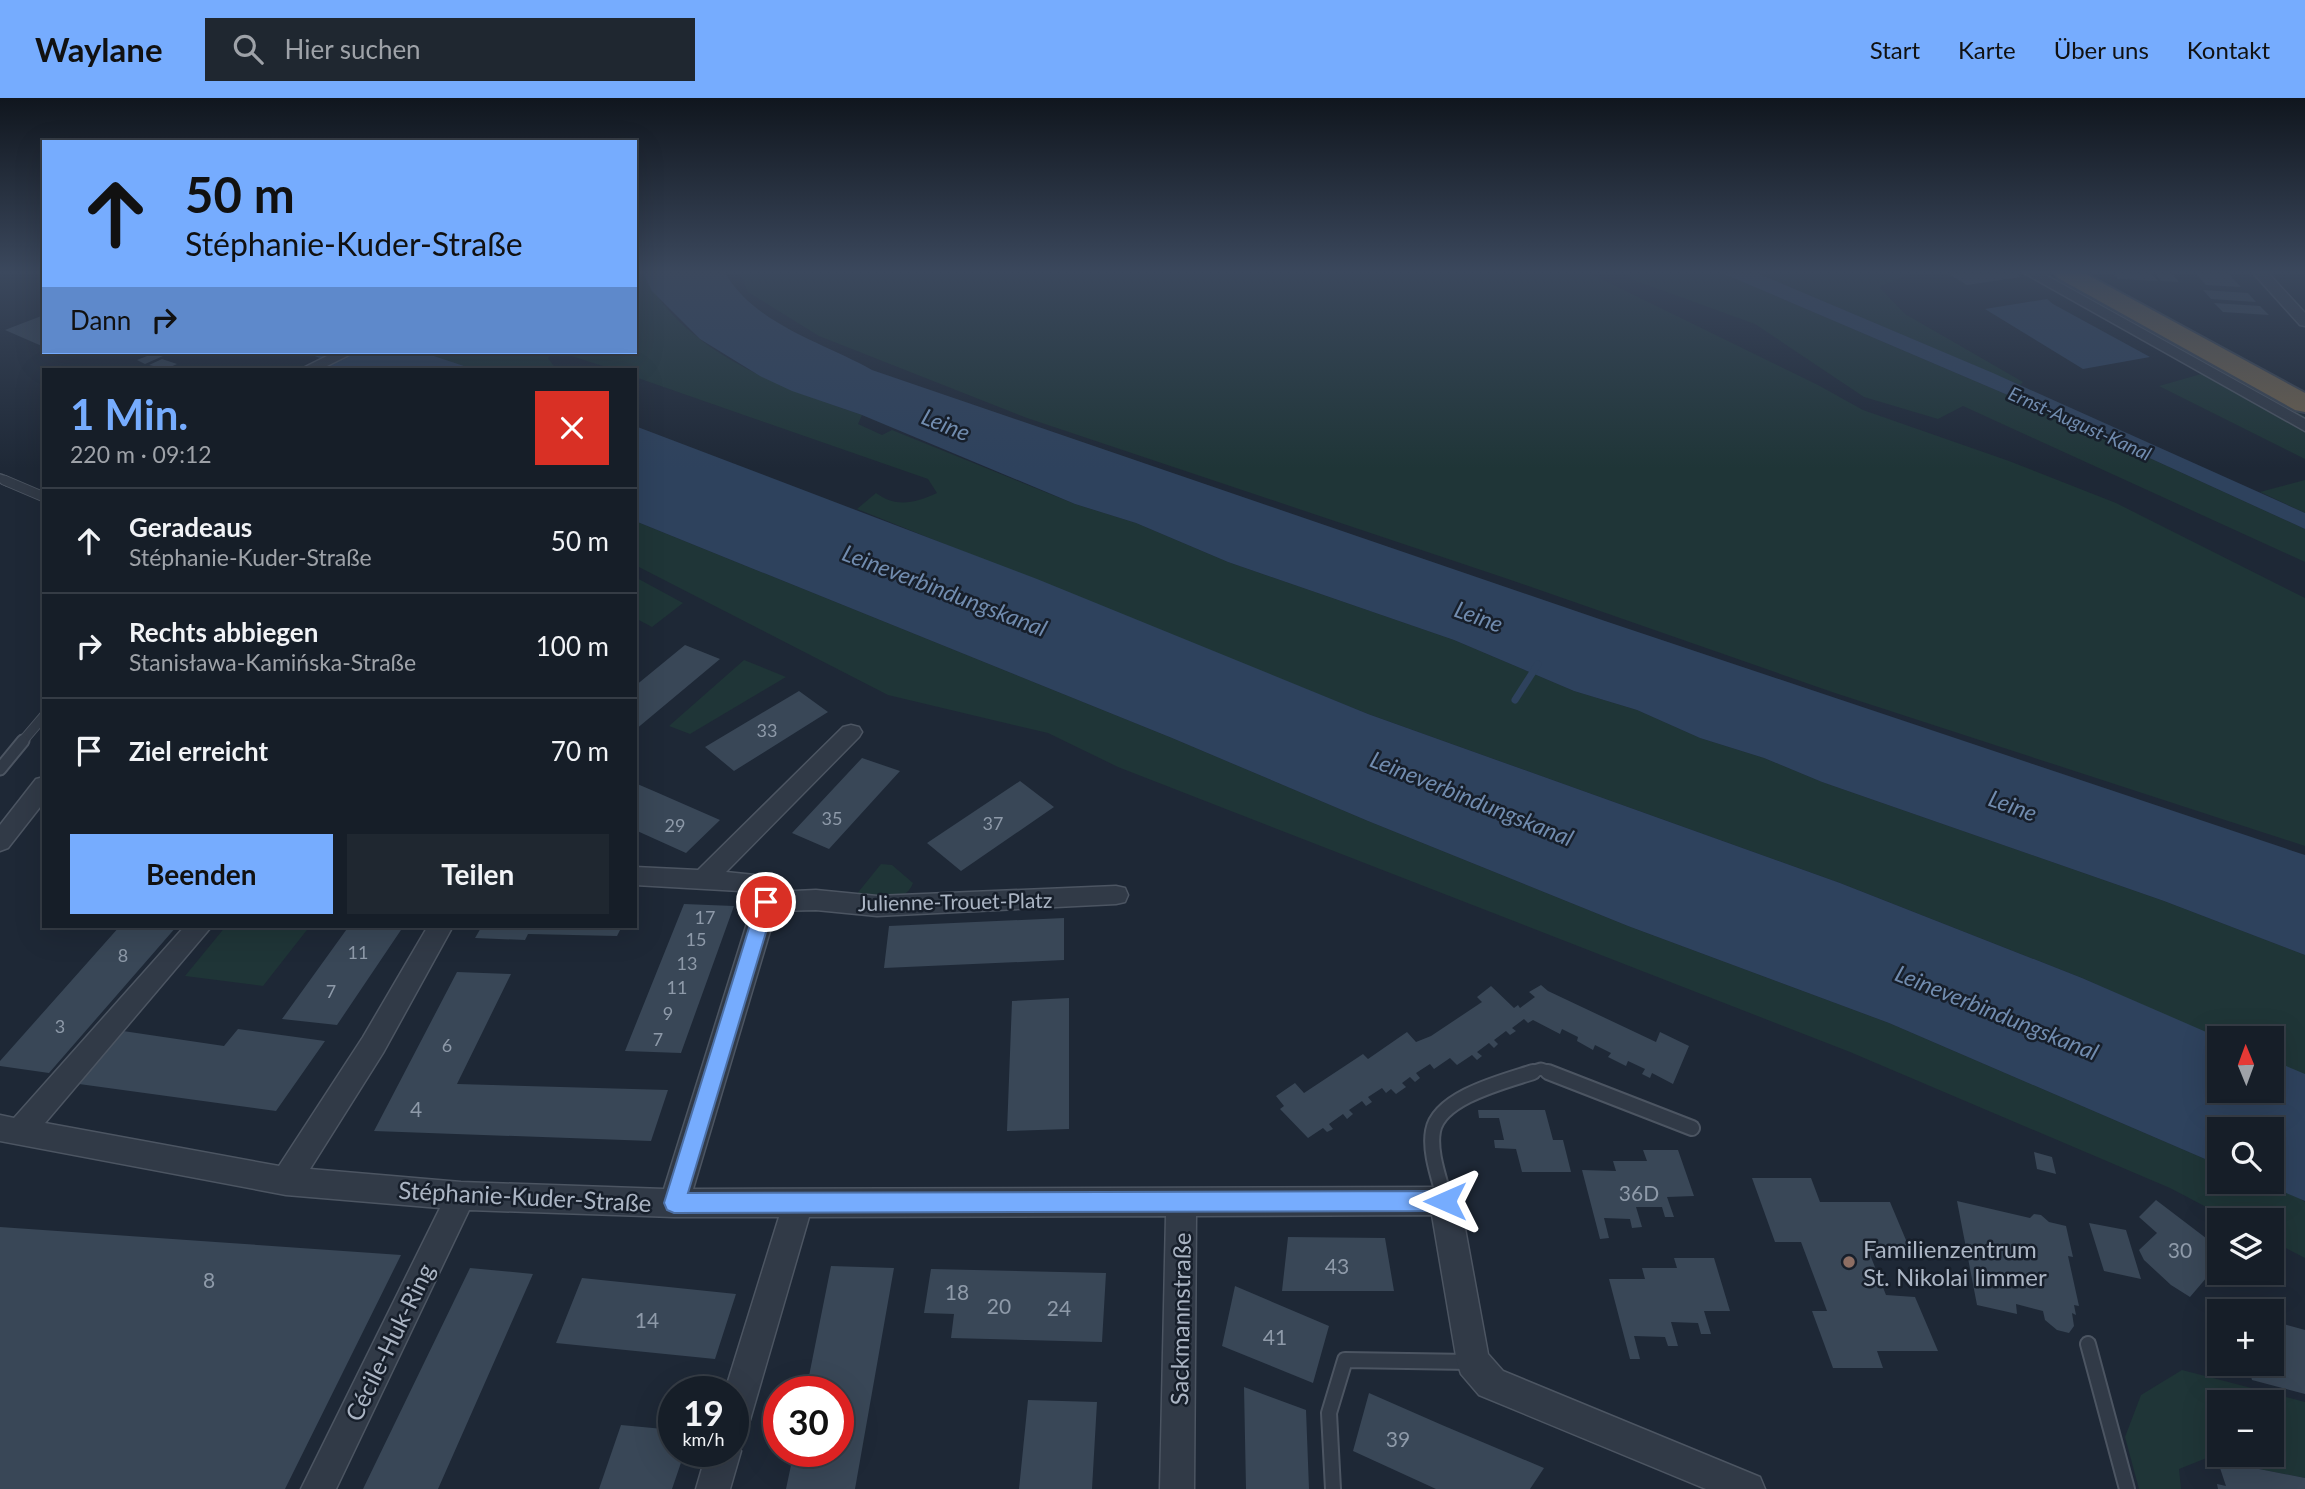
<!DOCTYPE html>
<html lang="de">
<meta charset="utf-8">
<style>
:root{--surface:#161e28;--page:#1f2730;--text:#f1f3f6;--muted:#9ea2a8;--line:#353c45;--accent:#76acfe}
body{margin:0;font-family:Lato,sans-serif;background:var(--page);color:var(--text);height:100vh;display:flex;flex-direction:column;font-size:26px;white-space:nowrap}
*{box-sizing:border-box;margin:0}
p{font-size:23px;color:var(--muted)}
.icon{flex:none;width:38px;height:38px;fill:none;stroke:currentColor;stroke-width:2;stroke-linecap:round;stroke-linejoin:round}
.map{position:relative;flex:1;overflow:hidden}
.details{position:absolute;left:42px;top:270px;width:595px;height:560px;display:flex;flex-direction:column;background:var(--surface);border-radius:0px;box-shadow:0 7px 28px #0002,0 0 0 2px var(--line)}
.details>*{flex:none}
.guide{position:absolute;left:42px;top:42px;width:595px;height:214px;border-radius:0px;box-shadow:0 7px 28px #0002,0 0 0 2px var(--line);background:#76acfe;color:#111;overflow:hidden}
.needle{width:46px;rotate:359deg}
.controls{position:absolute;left:2207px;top:928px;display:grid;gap:14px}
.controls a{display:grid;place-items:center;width:77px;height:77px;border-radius:0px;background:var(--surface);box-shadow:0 7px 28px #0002,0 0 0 2px var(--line);font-size:35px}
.speed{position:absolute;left:658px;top:1278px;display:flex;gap:14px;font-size:35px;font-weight:700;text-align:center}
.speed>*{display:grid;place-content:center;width:91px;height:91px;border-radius:50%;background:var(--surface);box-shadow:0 7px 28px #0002,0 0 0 2px var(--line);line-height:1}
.speed small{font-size:18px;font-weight:400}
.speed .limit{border:10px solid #d22;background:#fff;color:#111}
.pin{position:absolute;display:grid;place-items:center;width:60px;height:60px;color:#fff;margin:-30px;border:4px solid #fff;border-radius:50%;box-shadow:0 2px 7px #0007}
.me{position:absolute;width:77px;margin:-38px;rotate:270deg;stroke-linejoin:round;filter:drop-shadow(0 0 5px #0008)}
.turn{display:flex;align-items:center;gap:24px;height:147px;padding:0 28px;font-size:32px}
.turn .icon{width:91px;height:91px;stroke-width:2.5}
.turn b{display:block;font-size:49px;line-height:60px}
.then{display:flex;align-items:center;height:66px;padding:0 28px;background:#0003;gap:14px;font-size:26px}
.round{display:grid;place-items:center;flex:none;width:74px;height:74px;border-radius:0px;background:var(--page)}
.summary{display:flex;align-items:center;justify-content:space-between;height:119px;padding:0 28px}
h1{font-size:42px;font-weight:700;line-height:52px;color:var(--accent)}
.primary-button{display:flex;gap:14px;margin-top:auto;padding:14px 28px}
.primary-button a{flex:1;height:80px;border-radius:0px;background:var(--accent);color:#111;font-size:28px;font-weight:700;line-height:80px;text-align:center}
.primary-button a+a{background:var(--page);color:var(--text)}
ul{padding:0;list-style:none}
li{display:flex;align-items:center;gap:21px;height:105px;padding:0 28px;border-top:2px solid var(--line)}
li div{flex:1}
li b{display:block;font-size:26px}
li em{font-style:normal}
header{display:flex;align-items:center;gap:42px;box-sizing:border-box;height:98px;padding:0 35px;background:var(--accent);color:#111}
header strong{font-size:33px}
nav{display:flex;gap:38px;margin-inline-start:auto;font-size:24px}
.search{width:490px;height:63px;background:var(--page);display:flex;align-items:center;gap:18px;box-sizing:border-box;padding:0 24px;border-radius:0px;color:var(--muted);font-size:26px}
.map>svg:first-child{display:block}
.green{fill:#1f3537}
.water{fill:#2e425d}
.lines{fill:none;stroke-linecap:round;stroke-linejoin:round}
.stream{stroke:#2e425d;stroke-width:7}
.building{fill:#394757}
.lane-far3-casing{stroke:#4c5562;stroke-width:10}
.lane-far2-casing{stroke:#4c5562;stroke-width:11}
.lane-far1-casing{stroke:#4c5562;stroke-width:15}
.lane-casing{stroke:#4c5562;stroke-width:18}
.street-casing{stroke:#4c5562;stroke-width:3}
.highway-casing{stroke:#3c4551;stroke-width:4}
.lane-far3{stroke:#313a47;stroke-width:7}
.lane-far2{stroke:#313a47;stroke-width:9}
.lane-far1{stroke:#313a47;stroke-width:11}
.lane{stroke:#313a47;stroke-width:14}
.street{fill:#313a47;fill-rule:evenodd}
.highway{fill:#6e614d;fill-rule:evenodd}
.route{fill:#76acfe;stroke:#4d70a5;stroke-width:2}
.education-dot{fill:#8d6e63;stroke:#171f2b;stroke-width:2.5}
.labels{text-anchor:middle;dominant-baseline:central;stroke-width:5;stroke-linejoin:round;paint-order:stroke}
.number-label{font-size:18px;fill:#8e9aa9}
.far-water-label{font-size:19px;font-style:italic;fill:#718caf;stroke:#171f2b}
.street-label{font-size:21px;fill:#abb5c4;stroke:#171f2b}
.near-number-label{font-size:21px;fill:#8e9aa9}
.water-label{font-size:23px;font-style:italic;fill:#718caf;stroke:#171f2b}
.near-street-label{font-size:24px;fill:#abb5c4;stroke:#171f2b}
.near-poi-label{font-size:24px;fill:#abb5c4;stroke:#171f2b;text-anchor:start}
</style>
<header>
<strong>Waylane</strong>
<div class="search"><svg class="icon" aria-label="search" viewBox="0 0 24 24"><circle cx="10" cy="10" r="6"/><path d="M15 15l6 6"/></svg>Hier suchen</div>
<nav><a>Start</a><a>Karte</a><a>Über uns</a><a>Kontakt</a></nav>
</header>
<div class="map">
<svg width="2305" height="1391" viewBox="0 0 2305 1391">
<rect width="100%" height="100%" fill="#1e2836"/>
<path class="green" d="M 635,175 L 643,175 C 685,256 781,289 862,317 L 858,326 L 882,337 L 892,332 L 1075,406 L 1136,425 L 1228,464 L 1454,542 L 1574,593 L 1637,612 L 1700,640 L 1764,660 L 1822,684 L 2164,803 L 2305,857 L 2305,979 L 2272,964 L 2272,940 L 2219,941 L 2082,880 L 1840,785 L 1368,616 L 857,411 L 876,395 C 896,410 915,405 937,395 L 928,381 L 635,279 L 635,271 L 612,271 L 559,254 L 635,254 Z
M 739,175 L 1589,175 L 1818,287 L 1863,312 L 2009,363 L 2116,405 L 2305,500 L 2305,748 L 1835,595 L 1505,480 L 1027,320 L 819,238 L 748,194 Z
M 1625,175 L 1722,175 L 2064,321 L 2305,431 L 2305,464 L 1963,308 L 1938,321 L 1864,299 L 1755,226 L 1633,182 Z
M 1757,175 L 1906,175 L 1906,178 L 1879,189 L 1905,216 L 2023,284 L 2020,287 Z
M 422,254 L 554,254 L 548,260 L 556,271 L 473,271 Z
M 2215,272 L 2305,318 L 2305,361 L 2159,288 Z
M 2305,382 L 2305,415 L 2260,394 Z
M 635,423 L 1172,640 L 1368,723 L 1628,828 L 1889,925 L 2219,1067 L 2219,1083 L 2258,1083 L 2301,1101 L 2305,1104 L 2305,1160 L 2272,1143 L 2272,1122 L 2231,1122 L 2170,1090 L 1850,954 L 1118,669 L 1048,635 L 888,597 L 635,467 Z
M 635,479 L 683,505 L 652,529 L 635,520 Z
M 744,562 L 786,579 L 690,636 L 669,628 Z
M 881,766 L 892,767 L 913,785 C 905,808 874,798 856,797 Z
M 226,828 L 310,828 L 263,888 L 185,878 Z
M 2182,1272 L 2305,1304 L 2305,1380 L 2249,1369 L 2246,1361 L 2223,1356 L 2272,1356 L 2272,1304 L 2219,1304 L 2219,1355 L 2179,1371 L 2181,1391 L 2139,1391 L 2125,1339 L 2141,1297 Z"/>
<path class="water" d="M 643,175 L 725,175 C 756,227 822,244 872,272 L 1605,523 L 2305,757 L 2305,857 L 2164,803 L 1822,684 L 1764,660 L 1700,640 L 1637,612 L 1574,593 L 1454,542 L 1228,464 L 1136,425 L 1075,406 L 862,317 L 792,293 L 760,278 L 700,241 L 652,193 Z
M 1722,175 L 1757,175 L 1993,275 L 2305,415 L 2305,431 L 2064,321 Z
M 2047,201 L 2053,206 L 2150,259 L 2083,271 L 1985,211 Z
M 304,254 L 422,254 L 473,271 L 332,271 L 325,262 Z
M 635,328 L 1037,481 L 1368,616 L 1840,785 L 2082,880 L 2220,940 L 2219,992 L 2272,992 L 2272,962 L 2305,976 L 2305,1103 L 2258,1083 L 2272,1083 L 2272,1031 L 2219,1031 L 2219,1067 L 1889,925 L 1628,828 L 1368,723 L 1172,640 L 635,423 Z"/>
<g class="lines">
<path class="stream" d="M 1515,602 L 1538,566"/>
</g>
<path class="building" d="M 1947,175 L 2015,175 L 2021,179 L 1967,187 Z
M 2114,175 L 2151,175 L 2158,183 L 2118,181 Z
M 2155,175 L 2172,175 L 2179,184 L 2161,183 Z
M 2195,175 L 2228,175 L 2241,189 L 2206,187 Z
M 2203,192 L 2248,195 L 2256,204 L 2211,201 Z
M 2214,205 L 2260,208 L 2269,217 L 2223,214 Z
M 44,217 L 44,249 L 5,232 L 23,225 Z
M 157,254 L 172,254 L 145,266 L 137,262 Z
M 162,261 L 177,266 L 166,271 L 149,267 Z
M 685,547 L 720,561 L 635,632 L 635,588 Z
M 799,593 L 828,614 L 734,673 L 705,649 Z
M 862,660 L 900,673 L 829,751 L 792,735 Z
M 1020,683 L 1054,709 L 961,773 L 927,745 Z
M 635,685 L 656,694 L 720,722 L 686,755 L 635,732 Z
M 684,806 L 734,808 L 681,955 L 625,953 Z
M 1064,820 L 1064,862 L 884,870 L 889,828 Z
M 120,828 L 177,828 L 49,975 L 0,968 L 0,963 Z
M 349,828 L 403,829 L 337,927 L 282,921 Z
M 482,828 L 622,828 L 617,838 L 528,836 L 525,842 L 475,840 Z
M 457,874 L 511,876 L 457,986 L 668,992 L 651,1043 L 374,1033 Z
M 1541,887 L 1548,893 L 1656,944 L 1660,934 L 1689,948 L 1673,986 L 1652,975 L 1650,980 L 1642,976 L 1645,971 L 1628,963 L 1626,968 L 1608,959 L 1611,955 L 1595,947 L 1593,952 L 1577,943 L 1578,939 L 1562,931 L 1560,936 L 1533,922 L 1528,925 L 1524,921 L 1512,930 L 1516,933 L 1510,937 L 1506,933 L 1494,942 L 1498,946 L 1494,950 L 1489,945 L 1477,954 L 1482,958 L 1477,962 L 1472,957 L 1457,967 L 1450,960 L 1434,971 L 1430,966 L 1416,975 L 1420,980 L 1415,984 L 1410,979 L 1402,985 L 1406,989 L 1396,996 L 1391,991 L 1386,995 L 1382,990 L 1368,999 L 1372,1004 L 1366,1008 L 1362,1003 L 1349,1012 L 1353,1016 L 1347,1021 L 1343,1016 L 1329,1026 L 1333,1031 L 1327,1034 L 1323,1030 L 1308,1040 L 1280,1011 L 1284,1008 L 1276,998 L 1295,985 L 1304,995 L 1363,956 L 1368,961 L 1407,934 L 1416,944 L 1431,938 L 1482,904 L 1477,899 L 1491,888 L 1514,910 L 1518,907 L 1520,910 L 1535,899 L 1529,894 Z
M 1069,900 L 1069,1031 L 1007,1033 L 1012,903 Z
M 238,931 L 325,943 L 276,1013 L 79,986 L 123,933 L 224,948 Z
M 1478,1012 L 1545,1012 L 1553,1042 L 1563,1042 L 1571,1074 L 1522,1074 L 1516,1051 L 1495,1050 L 1494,1042 L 1504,1042 L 1499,1020 L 1479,1020 Z
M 1643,1052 L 1678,1052 L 1694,1098 L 1667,1099 L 1674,1119 L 1665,1119 L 1662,1109 L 1636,1109 L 1642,1129 L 1632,1130 L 1630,1121 L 1604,1120 L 1609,1140 L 1600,1141 L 1582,1072 L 1616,1073 L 1613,1063 L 1647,1063 Z
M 2034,1054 L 2052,1059 L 2056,1076 L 2037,1071 Z
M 1752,1080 L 1811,1080 L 1820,1104 L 1890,1104 L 1911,1154 L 1869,1154 L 1886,1197 L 1915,1199 L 1938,1253 L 1877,1253 L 1883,1270 L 1833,1270 L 1812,1213 L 1827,1213 L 1801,1144 L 1775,1144 Z
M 2156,1102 L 2219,1150 L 2219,1165 L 2190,1199 L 2171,1187 L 2144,1162 L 2139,1152 L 2157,1135 L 2139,1119 Z
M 1957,1103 L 2030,1120 L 2034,1116 L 2041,1117 L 2049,1124 L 2066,1128 L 2073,1159 L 2068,1158 L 2079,1208 L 2074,1207 L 2076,1217 L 2072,1215 L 2074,1228 L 2069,1235 L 2057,1232 L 2045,1222 L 2043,1213 L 2016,1206 L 2017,1216 L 1977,1207 Z
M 2089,1125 L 2126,1132 L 2141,1181 L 2104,1173 Z
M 0,1129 L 230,1145 L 401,1157 L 285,1391 L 0,1391 Z
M 1288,1139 L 1385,1140 L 1394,1193 L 1282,1193 Z
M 1674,1160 L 1714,1160 L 1730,1213 L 1704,1213 L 1711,1236 L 1701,1236 L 1698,1225 L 1671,1224 L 1678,1248 L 1668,1248 L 1665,1239 L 1634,1238 L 1640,1261 L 1630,1261 L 1609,1181 L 1645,1181 L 1642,1170 L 1677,1170 Z
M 831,1168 L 894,1170 L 855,1391 L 786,1391 L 794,1353 L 838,1353 L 838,1293 L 806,1293 Z
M 470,1170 L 533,1176 L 438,1391 L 363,1391 Z
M 931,1171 L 1106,1175 L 1102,1244 L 951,1240 L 954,1216 L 924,1215 Z
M 582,1180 L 736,1196 L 715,1261 L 556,1245 Z
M 1235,1188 L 1329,1228 L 1313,1285 L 1222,1248 Z
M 2272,1223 L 2305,1232 L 2305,1296 L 2252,1282 L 2247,1265 L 2272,1265 Z
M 1244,1289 L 1306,1312 L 1309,1391 L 1246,1391 Z
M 1369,1295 L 1442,1327 L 1544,1370 L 1530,1391 L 1436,1391 L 1353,1353 Z
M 1028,1302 L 1097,1304 L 1092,1391 L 1019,1391 Z
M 621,1327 L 674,1332 L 674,1353 L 685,1353 L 672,1391 L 599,1391 Z
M 2215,1355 L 2246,1361 L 2249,1369 L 2305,1380 L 2305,1391 L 2218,1391 L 2217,1386 L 2226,1388 Z"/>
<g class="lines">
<defs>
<path id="lane-far3" d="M 0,380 L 8,384"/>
<path id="lane-far2" d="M 4,382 L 44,399
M 21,645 L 44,618"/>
<path id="lane-far1" d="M 0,671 L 23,643
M 1528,975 L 1541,971 L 1552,975"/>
<path id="lane" d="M 1548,974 L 1692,1030
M 1445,1103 C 1440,1082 1429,1055 1433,1033 C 1439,999 1506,983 1533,974
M 2088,1246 L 2127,1391
M 1333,1391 L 1329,1315 L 1345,1262 L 1470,1264"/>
<path id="street" d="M 2024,175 L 2042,175 L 2305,321 L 2305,333 Z
M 2253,175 L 2268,175 L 2305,215 L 2305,228 L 2300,227 Z
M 335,254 L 355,254 L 321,271 L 301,271 Z
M 851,627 L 859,629 L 862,634 L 859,639 L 726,774 L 755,777 L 772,794 L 816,792 L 877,798 L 1116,788 L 1125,790 L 1128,797 L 1125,804 L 1116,806 L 877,818 L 816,812 L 776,813 L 693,1091 L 1445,1089 L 1456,1093 L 1460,1103 L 1488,1256 L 1503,1273 L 1760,1379 L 1765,1391 L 1706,1391 L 1479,1297 L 1461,1276 L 1457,1264 L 1432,1117 L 1196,1118 L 1194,1391 L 1160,1391 L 1166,1118 L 809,1119 L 750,1322 L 745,1334 L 733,1339 L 733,1293 L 725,1293 L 779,1119 L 674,1119 L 469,1112 L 336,1391 L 301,1391 L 440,1110 L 286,1097 L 0,1043 L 0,1017 L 14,1020 L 185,828 L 212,828 L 45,1025 L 279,1068 L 363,939 L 428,828 L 453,828 L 383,955 L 310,1071 L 461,1084 L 664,1091 L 753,806 L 740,793 L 635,787 L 635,769 L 698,772 L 843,629 Z
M 44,679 L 44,704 L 8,750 L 0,753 L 0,727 L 36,681 Z
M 733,1340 L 741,1353 L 730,1391 L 696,1391 L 707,1353 L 733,1353 Z"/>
<path id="highway" d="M 2055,175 L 2084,175 L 2305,295 L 2305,314 L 2295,312 L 2058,180 Z"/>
</defs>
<use href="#lane-far3" class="lane-far3-casing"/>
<use href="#lane-far2" class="lane-far2-casing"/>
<use href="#lane-far1" class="lane-far1-casing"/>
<use href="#lane" class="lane-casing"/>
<use href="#street" class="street-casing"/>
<use href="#highway" class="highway-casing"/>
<use href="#lane-far3" class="lane-far3"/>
<use href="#lane-far2" class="lane-far2"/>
<use href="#lane-far1" class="lane-far1"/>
<use href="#lane" class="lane"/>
<use href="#street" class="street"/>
<use href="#highway" class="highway"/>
</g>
<linearGradient id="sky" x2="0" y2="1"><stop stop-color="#10161e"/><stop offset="0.47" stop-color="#3b485d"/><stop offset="1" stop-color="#3b485d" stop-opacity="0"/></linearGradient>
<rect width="2305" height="370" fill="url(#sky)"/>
<path class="route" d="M 766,798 L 775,804 L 688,1095 L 1445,1093 L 1453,1096 L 1456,1103 L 1453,1110 L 1445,1113 L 674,1115 L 667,1112 L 664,1105 L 757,804 Z"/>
<circle class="education-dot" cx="1849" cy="1164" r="7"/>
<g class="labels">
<g class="number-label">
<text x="767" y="632">33</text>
<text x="832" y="720">35</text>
<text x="993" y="725">37</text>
<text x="675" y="727">29</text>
<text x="705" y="819">17</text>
<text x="696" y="841">15</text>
<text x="358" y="854">11</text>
<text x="123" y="857">8</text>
<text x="687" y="865">13</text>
<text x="677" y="889">11</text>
<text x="331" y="893">7</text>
<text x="668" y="915">9</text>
<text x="60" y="928">3</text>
<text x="658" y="941">7</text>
<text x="447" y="947">6</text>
</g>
<g class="far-water-label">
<text transform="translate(2080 325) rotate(24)">Ernst-August-Kanal</text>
</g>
<g class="street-label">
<text transform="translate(955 803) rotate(-1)">Julienne-Trouet-Platz</text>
</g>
<g class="near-number-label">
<text x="416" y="1010">4</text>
<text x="1639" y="1094">36D</text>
<text x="2180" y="1151">30</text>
<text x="1337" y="1167">43</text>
<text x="209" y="1181">8</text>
<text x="957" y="1193">18</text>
<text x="999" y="1207">20</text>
<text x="1059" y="1209">24</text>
<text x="647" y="1221">14</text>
<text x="1275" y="1238">41</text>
<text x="1398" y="1340">39</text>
</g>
<g class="water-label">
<text transform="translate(946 326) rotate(22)">Leine</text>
<text transform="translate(945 492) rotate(21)">Leineverbindungskanal</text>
<text transform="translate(1479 518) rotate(20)">Leine</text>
<text transform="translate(1472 700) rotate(22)">Leineverbindungskanal</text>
<text transform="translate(2013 707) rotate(20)">Leine</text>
<text transform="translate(1997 914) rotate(22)">Leineverbindungskanal</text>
</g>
<g class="near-street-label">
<text transform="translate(525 1098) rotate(3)">Stéphanie-Kuder-Straße</text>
<text transform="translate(1180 1221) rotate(-89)">Sackmannstraße</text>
<text transform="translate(389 1244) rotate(-64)">Cécile-Huk-Ring</text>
</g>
<g class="near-poi-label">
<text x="1863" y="1150">Familienzentrum<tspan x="1863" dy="28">St. Nikolai limmer</tspan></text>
</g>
</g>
</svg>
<div class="controls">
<a><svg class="needle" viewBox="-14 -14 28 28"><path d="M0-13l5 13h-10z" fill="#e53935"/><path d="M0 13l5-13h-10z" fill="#9ea2a8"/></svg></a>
<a><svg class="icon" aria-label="search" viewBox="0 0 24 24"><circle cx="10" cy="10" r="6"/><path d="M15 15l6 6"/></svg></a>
<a><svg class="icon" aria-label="layers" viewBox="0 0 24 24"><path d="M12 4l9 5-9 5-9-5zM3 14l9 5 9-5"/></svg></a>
<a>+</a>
<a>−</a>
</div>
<div class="speed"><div>19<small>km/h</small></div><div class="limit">30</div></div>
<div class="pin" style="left:766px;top:804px;background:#d93025"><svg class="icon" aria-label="arrive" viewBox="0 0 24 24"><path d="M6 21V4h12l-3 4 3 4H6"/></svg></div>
<svg class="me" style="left:1445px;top:1103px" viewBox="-20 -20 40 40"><path d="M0-17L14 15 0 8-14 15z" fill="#76acfe" stroke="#fff" stroke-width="4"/></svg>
<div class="guide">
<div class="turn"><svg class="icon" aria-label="ahead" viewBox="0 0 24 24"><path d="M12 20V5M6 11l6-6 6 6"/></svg><div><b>50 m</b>Stéphanie-Kuder-Straße</div></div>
<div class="then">Dann<svg class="icon" aria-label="right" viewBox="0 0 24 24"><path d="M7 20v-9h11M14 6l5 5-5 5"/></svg></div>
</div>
<section class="details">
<div class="summary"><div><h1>1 Min.</h1><p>220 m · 09:12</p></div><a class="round" style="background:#d93025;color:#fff"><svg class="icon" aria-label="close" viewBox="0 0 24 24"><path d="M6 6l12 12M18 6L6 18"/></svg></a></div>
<ul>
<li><svg class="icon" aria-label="ahead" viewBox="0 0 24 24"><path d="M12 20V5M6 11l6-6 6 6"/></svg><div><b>Geradeaus</b><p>Stéphanie-Kuder-Straße</p></div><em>50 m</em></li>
<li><svg class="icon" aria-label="right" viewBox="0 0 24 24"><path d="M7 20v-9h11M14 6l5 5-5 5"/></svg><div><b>Rechts abbiegen</b><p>Stanisława-Kamińska-Straße</p></div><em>100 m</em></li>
<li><svg class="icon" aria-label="arrive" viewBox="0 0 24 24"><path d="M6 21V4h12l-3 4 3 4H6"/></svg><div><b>Ziel erreicht</b></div><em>70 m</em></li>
</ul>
<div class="primary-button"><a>Beenden</a><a>Teilen</a></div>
</section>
</div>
